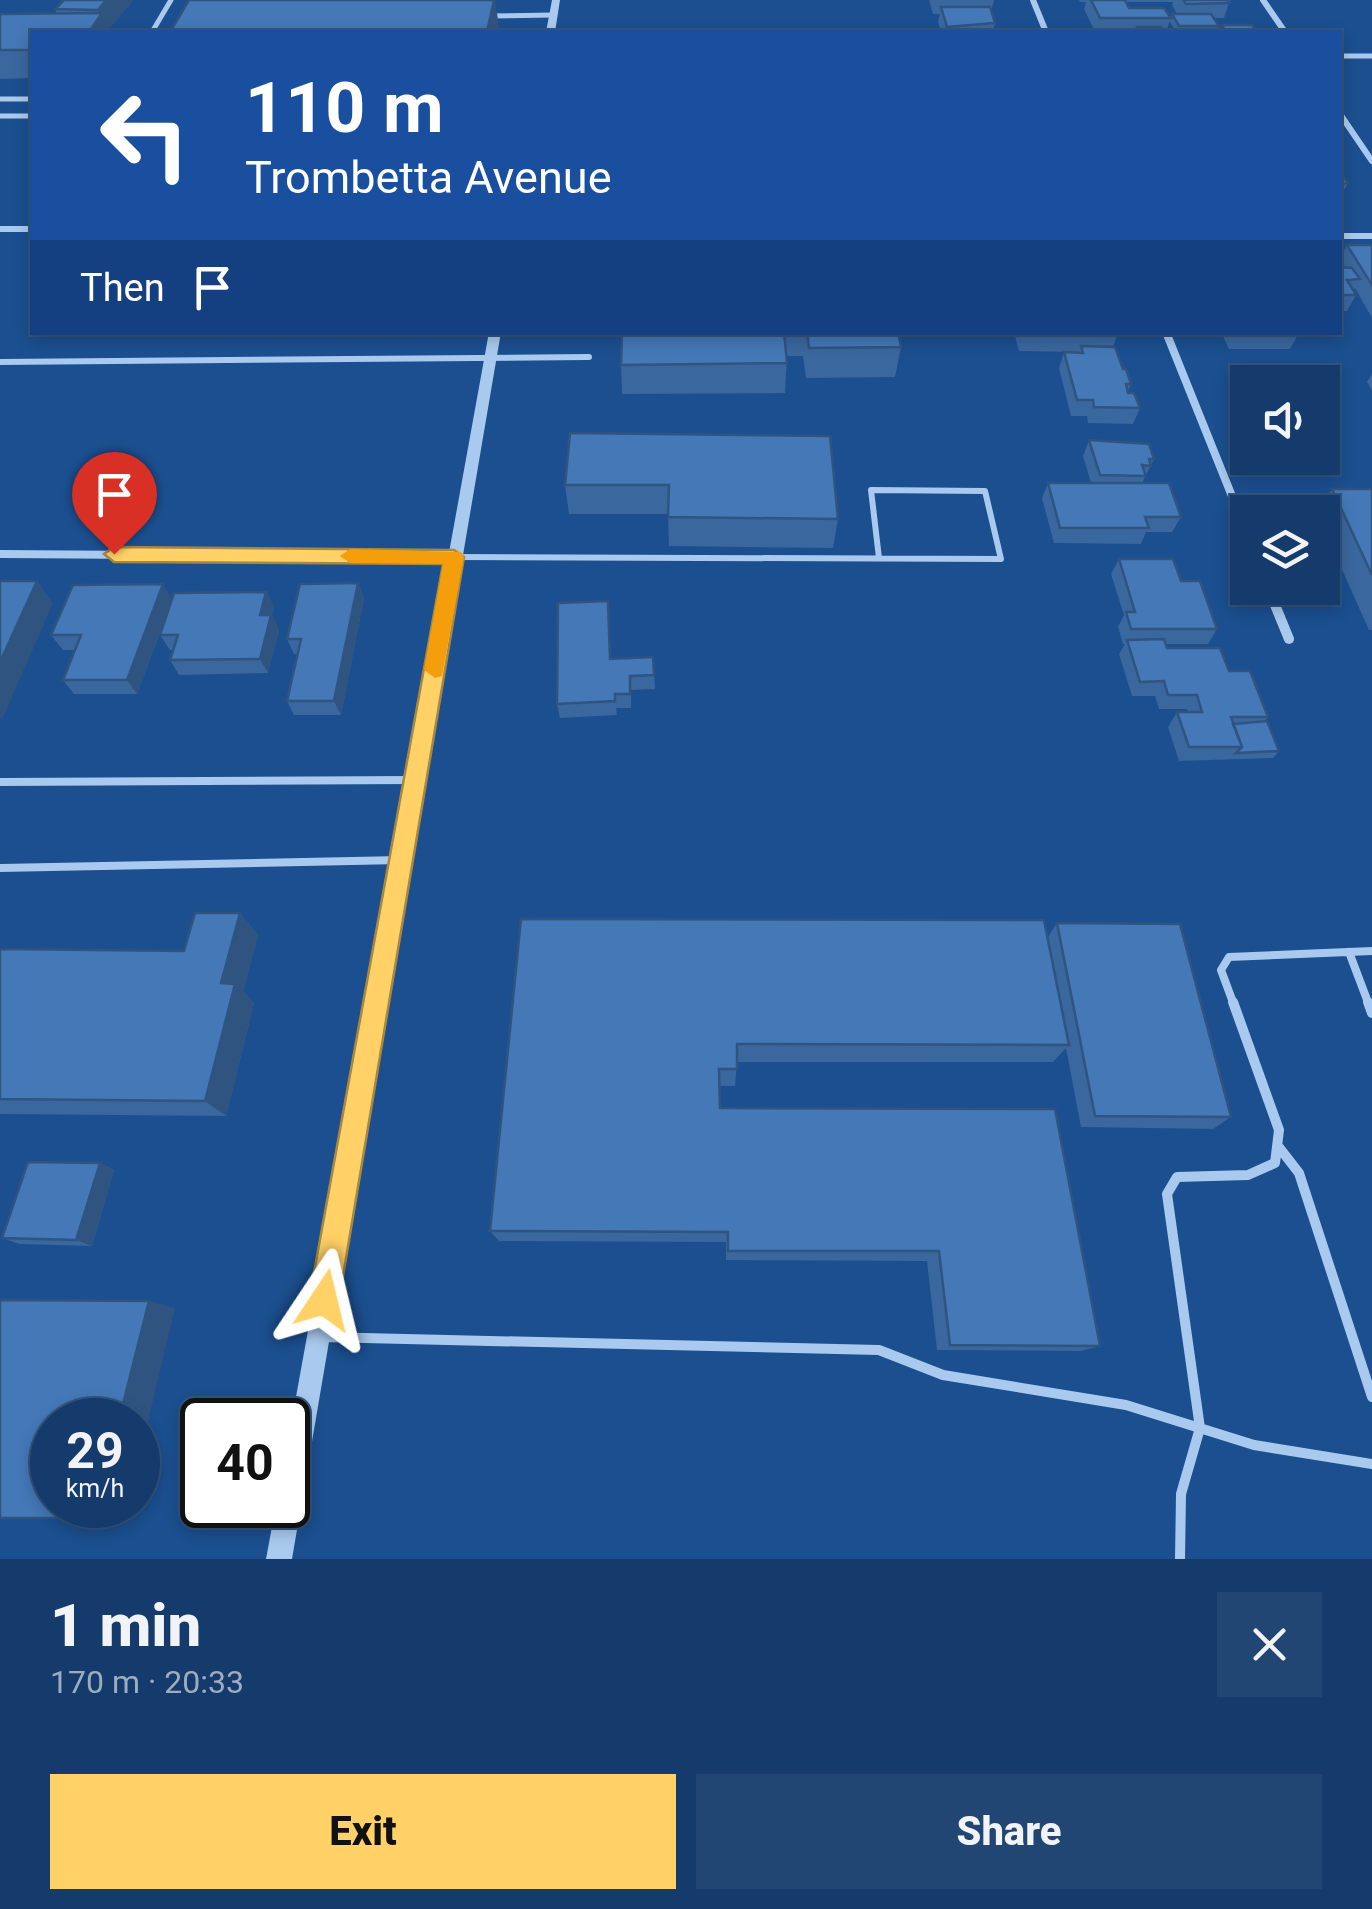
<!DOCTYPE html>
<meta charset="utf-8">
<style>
:root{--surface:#143b6b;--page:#214673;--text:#f1f3f6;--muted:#9dadc1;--line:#33557e;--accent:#ffd166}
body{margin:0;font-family:Roboto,sans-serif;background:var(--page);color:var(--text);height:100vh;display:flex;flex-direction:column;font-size:38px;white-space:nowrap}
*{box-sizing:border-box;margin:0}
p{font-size:32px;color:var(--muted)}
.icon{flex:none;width:55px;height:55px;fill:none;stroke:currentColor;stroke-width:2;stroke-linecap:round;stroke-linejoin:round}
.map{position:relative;height:1559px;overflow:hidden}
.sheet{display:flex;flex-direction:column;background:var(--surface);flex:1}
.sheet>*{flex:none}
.banner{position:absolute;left:30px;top:30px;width:1312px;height:305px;border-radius:0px;box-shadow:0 5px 15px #0003,0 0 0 2px var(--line);background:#1a4fa0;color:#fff;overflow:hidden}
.tools{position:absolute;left:1230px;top:365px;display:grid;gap:20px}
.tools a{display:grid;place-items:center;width:110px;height:110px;border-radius:0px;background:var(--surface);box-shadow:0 5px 15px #0003,0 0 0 2px var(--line);font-size:50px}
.speed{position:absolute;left:30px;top:1398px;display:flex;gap:20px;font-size:50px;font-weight:700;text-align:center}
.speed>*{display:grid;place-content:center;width:130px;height:130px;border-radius:50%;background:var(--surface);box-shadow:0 5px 15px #0003,0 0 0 2px var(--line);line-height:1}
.speed small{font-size:25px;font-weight:400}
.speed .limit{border:5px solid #111;border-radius:15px;background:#fff;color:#111}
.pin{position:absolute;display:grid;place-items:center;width:85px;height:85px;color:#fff;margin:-102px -42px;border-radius:50% 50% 50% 0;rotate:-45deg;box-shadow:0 0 10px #0007}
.pin .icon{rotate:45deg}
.me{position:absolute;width:110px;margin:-55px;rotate:10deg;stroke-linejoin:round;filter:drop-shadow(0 0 8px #0008)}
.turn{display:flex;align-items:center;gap:35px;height:210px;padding:0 50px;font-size:45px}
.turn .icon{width:130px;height:130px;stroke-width:2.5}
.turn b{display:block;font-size:70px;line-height:85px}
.then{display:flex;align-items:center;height:95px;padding:0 50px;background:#0003;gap:20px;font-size:38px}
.round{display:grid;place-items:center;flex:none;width:105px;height:105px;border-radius:0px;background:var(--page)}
.headline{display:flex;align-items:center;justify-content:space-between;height:170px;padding:0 50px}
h1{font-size:60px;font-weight:800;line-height:75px}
.cta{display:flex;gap:20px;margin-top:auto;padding:20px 50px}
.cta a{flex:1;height:115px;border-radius:0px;background:var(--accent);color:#111;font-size:40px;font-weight:800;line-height:115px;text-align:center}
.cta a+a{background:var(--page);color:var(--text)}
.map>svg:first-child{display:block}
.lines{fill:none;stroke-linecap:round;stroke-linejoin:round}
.service-far3{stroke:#a9c9ee;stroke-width:5}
.service-far2{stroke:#a9c9ee;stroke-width:6}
.service-far1{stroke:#a9c9ee;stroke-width:8}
.service{stroke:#a9c9ee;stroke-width:10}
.minor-far2{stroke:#a9c9ee;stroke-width:6}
.minor-far1{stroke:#a9c9ee;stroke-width:8}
.minor{stroke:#a9c9ee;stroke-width:10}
.tertiary{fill:#a9c9ee;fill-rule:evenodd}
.wall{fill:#3a679d}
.shaded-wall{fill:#305480}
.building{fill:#4478b7;stroke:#305480;stroke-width:2.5}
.route{fill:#ffd166;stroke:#a68842;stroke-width:2.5}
.slow{fill:#f59e0b}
</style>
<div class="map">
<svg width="1372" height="1559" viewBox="0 0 1372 1559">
<rect width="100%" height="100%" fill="#1b4f8f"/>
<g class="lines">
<path class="service-far3" d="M 487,16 L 553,15
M 152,32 L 171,0
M 1340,56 L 1372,56
M 0,99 L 32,99
M 0,116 L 32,116"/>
<path class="service-far2" d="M 0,362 L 589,357
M 455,557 L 1001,559 L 985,491 L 871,490 L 879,558"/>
<path class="service-far1" d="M 0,782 L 415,780
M 0,868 L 401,860
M 1349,952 L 1369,1005
M 1234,1005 L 1221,970 L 1229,957 L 1372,951"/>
<path class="service" d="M 1368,1002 L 1372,1013
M 1278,1146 L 1299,1173 L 1372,1397
M 322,1337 L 879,1350 L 943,1375 L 1126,1405 L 1254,1445 L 1372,1464
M 1180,1559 L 1181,1494 L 1200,1428 L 1167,1194 L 1177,1177 L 1248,1175 L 1275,1163 L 1279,1130 L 1233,1002"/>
<path class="minor-far2" d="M 1033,0 L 1046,32
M 1263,0 L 1285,32
M 1340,114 L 1372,161
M 0,229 L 32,229
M 1340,236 L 1372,236"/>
<path class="minor-far1" d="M 1166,332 L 1248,536
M 0,554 L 455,557"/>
<path class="minor" d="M 1268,588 L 1289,639"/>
<path class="tertiary" d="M 552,0 L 560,0 L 555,32 L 546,32 Z
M 489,332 L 501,332 L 292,1559 L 266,1559 L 276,1505 L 288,1505 L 288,1441 Z"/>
</g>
<path class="wall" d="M 64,0 L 133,0 L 108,30 L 109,32 L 32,32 L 32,78 L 0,79 L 0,14 L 57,14 L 55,9 Z
M 929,0 L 994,0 L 992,8 L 990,8 L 995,23 L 993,32 L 941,32 L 938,22 L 940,14 L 933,14 Z
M 1079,0 L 1231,0 L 1228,2 L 1229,3 L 1224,18 L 1214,18 L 1219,26 L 1216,32 L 1176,32 L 1170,22 L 1172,14 L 1177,14 L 1172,5 L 1173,2 L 1126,2 L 1129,8 L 1171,18 L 1166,32 L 1095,32 L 1084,9 L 1086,2 L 1080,2 Z
M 1340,172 L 1348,183 L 1340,198 Z
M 1347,245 L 1372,245 L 1372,318 L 1355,288 L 1353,291 L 1356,295 L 1347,311 L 1340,311 L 1340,267 L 1342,267 L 1340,258 Z
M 622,332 L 898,332 L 901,347 L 895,377 L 806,378 L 803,356 L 787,356 L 785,393 L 622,394 L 621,365 Z
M 1014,332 L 1116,332 L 1117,336 L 1113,347 L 1131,384 L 1128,392 L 1140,408 L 1133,424 L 1088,423 L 1087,416 L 1071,416 L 1059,368 L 1064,352 L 1079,352 L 1019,351 Z
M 1221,332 L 1298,332 L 1299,333 L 1290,349 L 1229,349 Z
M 1372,374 L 1372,391 L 1367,382 Z
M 570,433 L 838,519 L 833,548 L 669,546 L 668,514 L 569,514 L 565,485 Z
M 1089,440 L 1154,459 L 1142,483 L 1181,517 L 1172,532 L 1146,532 L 1141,544 L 1054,543 L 1042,498 L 1048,483 L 1091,483 L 1083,456 Z
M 1332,489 L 1372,489 L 1372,630 L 1369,630 L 1322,525 L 1322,512 L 1317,512 Z
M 1119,559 L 1181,581 L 1217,629 L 1208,644 L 1166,644 L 1167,648 L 1229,671 L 1268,717 L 1264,722 L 1279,751 L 1273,758 L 1179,761 L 1168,727 L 1177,712 L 1188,712 L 1187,709 L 1159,709 L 1155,696 L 1132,696 L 1119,654 L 1125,644 L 1123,644 L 1118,627 L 1124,615 L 1111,574 Z
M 358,583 L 364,598 L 341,715 L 294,715 L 287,701 L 297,654 L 294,654 L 287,639 Z
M 266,592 L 274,607 L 272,615 L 279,630 L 268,673 L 179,675 L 170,660 L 173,650 L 170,650 L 160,635 L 172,600 L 137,694 L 74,694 L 63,680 L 75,650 L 63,650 L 51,635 L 172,599 Z
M 609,616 L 611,659 L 653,657 L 655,689 L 631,690 L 631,708 L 616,708 L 617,715 L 560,718 L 557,704 Z
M 240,913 L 258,935 L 243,992 L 254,1003 L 226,1116 L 0,1114 L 0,949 L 184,951 Z
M 521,919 L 1048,937 L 1057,923 L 1231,1117 L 1213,1129 L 1081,1127 L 1066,1048 L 1053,1062 L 737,1062 L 735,1086 L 720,1086 L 720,1108 L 1100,1346 L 1080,1351 L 937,1350 L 927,1261 L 726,1260 L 726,1242 L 499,1241 L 490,1231 Z
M 100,1163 L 114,1170 L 92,1246 L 19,1244 L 2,1238 Z"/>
<path class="shaded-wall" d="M 106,0 L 133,0 L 108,30 L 109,32 L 89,32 L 100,16 L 98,10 Z
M 495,0 L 499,26 L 497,32 L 487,32 Z
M 37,581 L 53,603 L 2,720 L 0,717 L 0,662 Z
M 358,583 L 364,598 L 341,715 L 334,701 Z
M 163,584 L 172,599 L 137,694 L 127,680 Z
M 266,592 L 274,607 L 272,615 L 279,630 L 268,673 L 260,659 L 260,615 Z
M 240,913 L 258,935 L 243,992 L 254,1003 L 226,1116 L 205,1101 L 221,983 Z
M 100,1163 L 114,1170 L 92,1246 L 76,1240 Z
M 149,1301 L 175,1308 L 138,1463 L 138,1420 L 119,1420 Z
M 97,1505 L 127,1505 L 125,1515 L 94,1518 Z"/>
<path class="building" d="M 64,0 L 106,0 L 98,10 L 55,9 Z
M 189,0 L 494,0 L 487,32 L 170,32 Z
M 1091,0 L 1125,0 L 1129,8 L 1164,8 L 1171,18 L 1100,18 Z
M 1183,0 L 1227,0 L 1229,3 L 1186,4 Z
M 941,7 L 990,7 L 995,23 L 947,27 Z
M 102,13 L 89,32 L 32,32 L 32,50 L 0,50 L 0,14 Z
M 1172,14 L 1211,14 L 1219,26 L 1179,26 Z
M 1222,25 L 1252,25 L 1257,32 L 1226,32 Z
M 1137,27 L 1161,27 L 1164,32 L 1139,32 Z
M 1340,172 L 1348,183 L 1340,184 Z
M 1347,245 L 1372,245 L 1372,285 Z
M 1340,267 L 1352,268 L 1360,279 L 1347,280 L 1356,295 L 1340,295 Z
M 622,332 L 784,332 L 787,363 L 621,365 Z
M 807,332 L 898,332 L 901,347 L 809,348 Z
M 1023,332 L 1116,332 L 1117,336 L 1023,335 Z
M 1236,332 L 1298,332 L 1299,333 L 1237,333 Z
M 1081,346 L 1115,347 L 1123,369 L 1126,369 L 1131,384 L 1126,384 L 1128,393 L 1134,393 L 1140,408 L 1094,407 L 1093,400 L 1077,400 L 1064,352 L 1083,353 Z
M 570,433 L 830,436 L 838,519 L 668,517 L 669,485 L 565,485 Z
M 1089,440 L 1149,444 L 1154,459 L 1149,459 L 1151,466 L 1142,465 L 1146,476 L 1100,475 Z
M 1048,483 L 1169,483 L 1181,517 L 1145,517 L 1149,528 L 1060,528 Z
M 1332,489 L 1372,489 L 1372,575 Z
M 1119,559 L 1173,559 L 1181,581 L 1200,581 L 1217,629 L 1131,629 L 1126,612 L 1135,612 Z
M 0,581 L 37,581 L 0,662 Z
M 358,583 L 334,701 L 287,701 L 301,639 L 287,639 L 300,584 Z
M 163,584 L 127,680 L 63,680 L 81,635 L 51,635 L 73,585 Z
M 266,592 L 260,615 L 271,615 L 260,659 L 170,660 L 178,635 L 160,635 L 174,593 Z
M 608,601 L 610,659 L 653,657 L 654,675 L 630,676 L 630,694 L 615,694 L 615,701 L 557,704 L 558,603 Z
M 1164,639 L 1167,648 L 1220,648 L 1229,671 L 1250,671 L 1268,717 L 1231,717 L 1242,747 L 1189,747 L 1177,712 L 1202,712 L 1197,695 L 1168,695 L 1164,681 L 1140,682 L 1127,640 Z
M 1267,721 L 1279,751 L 1236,753 L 1242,747 L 1233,724 Z
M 195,913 L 240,913 L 221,983 L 235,984 L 205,1101 L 0,1099 L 0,949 L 184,951 Z
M 521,919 L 1044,920 L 1069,1045 L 737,1044 L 737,1069 L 719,1069 L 720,1108 L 1055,1109 L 1100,1346 L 950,1345 L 939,1251 L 728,1251 L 728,1232 L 490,1231 Z
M 1057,923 L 1180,924 L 1231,1117 L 1095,1116 Z
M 28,1162 L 100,1163 L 76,1240 L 2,1238 Z
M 0,1300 L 149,1301 L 119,1420 L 52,1420 L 52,1505 L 97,1505 L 94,1518 L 0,1518 Z"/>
<path class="route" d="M 114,547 L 454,550 L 464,557 L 339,1300 L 335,1311 L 324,1316 L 314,1311 L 309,1300 L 443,564 L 114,562 L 104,554 Z"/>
<path class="slow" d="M 350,549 L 461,552 L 464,557 L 442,676 L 435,678 L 424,670 L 443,564 L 350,563 L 340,556 Z"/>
</svg>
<div class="tools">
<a><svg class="icon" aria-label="sound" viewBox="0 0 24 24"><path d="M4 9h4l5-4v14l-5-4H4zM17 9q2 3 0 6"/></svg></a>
<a><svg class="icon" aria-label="layers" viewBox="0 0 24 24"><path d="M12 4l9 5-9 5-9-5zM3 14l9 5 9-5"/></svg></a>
</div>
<div class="speed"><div>29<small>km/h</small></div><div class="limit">40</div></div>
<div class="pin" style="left:114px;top:554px;background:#d93025"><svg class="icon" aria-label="arrive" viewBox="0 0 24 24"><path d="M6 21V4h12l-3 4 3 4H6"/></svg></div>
<svg class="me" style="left:324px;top:1300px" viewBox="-20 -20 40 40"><path d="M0-17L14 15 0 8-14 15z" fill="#ffd166" stroke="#fff" stroke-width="4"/></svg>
<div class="banner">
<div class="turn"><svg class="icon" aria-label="left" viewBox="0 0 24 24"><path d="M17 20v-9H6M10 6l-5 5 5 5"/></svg><div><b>110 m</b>Trombetta Avenue</div></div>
<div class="then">Then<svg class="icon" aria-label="arrive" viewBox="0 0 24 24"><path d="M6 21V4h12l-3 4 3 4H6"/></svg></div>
</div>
</div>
<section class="sheet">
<div class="headline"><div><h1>1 min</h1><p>170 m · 20:33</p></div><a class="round"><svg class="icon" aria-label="close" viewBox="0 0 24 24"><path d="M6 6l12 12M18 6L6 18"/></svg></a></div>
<div class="cta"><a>Exit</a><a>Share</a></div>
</section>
